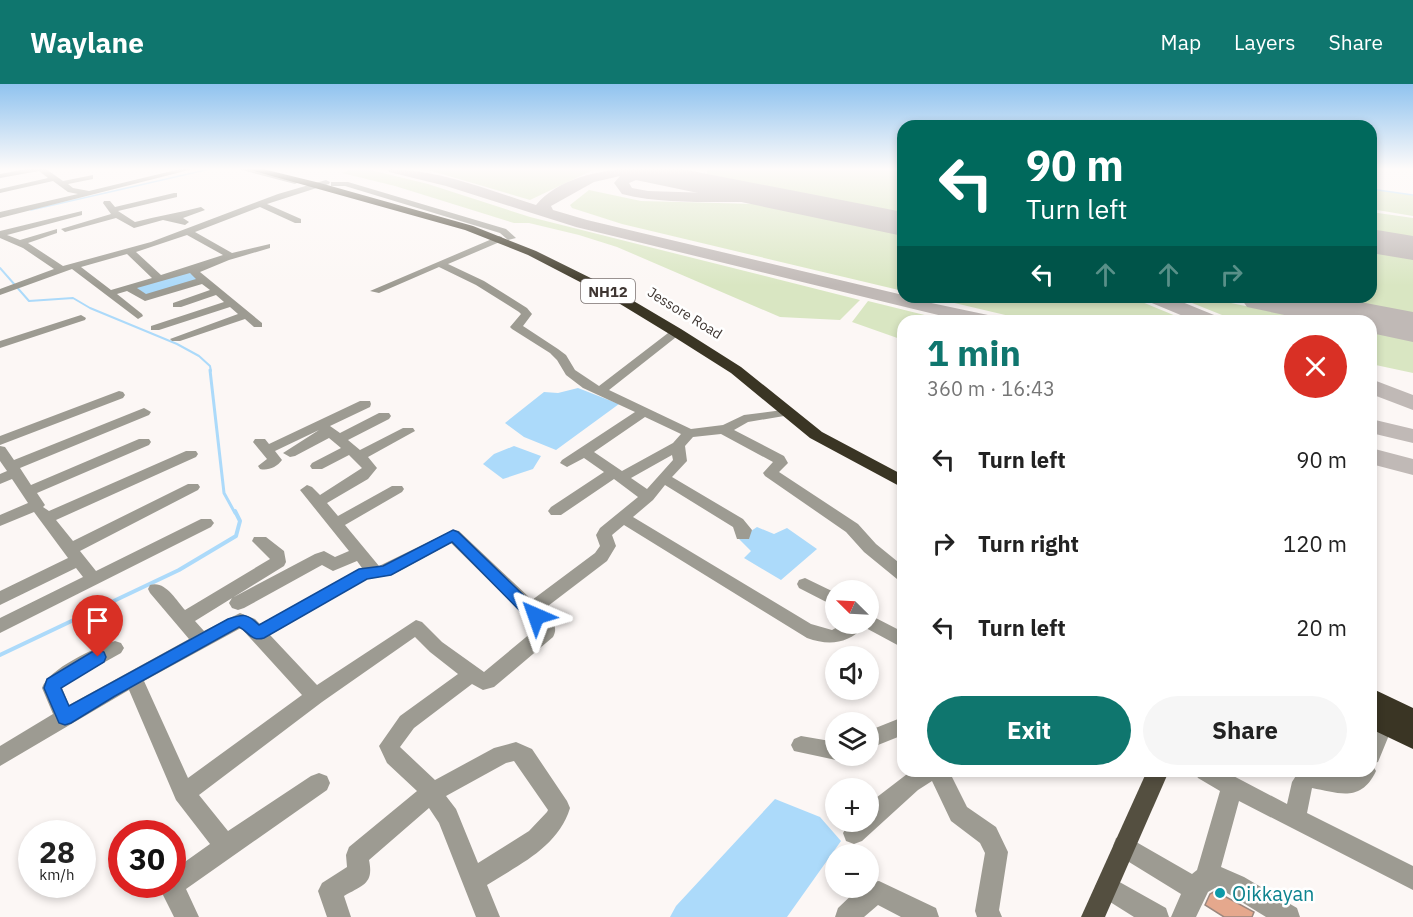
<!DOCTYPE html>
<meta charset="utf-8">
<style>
:root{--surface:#fff;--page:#f6f6f6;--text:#222;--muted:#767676;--accent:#0f766e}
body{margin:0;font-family:"IBM Plex Sans",sans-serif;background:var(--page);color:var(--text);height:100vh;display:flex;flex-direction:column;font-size:22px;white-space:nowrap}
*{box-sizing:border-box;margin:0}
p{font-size:20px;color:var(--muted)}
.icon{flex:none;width:33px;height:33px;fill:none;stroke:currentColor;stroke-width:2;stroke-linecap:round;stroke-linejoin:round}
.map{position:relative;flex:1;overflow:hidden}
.drawer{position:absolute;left:897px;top:231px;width:480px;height:462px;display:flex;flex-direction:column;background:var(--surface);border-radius:18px;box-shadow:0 3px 9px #0003}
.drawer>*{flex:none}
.hud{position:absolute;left:897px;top:36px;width:480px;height:183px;border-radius:18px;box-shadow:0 3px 9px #0003;background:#00695c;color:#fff;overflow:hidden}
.needle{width:39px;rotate:294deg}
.tools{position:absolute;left:825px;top:496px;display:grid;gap:12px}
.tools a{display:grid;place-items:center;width:54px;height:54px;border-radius:50%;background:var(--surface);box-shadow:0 3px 9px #0003;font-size:30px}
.speed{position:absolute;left:18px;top:736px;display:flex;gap:12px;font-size:30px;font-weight:700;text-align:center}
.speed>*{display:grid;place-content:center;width:78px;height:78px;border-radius:50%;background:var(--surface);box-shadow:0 3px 9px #0003;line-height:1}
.speed small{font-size:15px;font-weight:400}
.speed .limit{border:9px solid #d22;background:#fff;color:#111}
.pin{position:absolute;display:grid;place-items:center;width:51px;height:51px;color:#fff;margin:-62px -26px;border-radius:50% 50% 50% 0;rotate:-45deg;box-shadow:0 0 6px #0007}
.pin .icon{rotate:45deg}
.me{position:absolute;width:66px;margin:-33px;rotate:317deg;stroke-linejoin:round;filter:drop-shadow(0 0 4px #0008)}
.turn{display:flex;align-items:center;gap:21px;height:126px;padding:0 30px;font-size:27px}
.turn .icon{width:78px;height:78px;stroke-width:2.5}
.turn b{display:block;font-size:42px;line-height:51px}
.lanes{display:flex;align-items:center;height:57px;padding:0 30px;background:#0003;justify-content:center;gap:30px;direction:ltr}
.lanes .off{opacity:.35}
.round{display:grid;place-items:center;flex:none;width:63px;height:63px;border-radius:32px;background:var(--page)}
.head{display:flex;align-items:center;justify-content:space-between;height:102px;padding:0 30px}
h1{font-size:36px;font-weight:700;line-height:45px;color:var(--accent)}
.primary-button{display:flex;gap:12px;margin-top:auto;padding:12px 30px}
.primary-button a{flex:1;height:69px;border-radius:36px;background:var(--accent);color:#fff;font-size:24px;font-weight:700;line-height:69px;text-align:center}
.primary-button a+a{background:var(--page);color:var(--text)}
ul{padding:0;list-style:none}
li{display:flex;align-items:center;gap:18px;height:84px;padding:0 30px}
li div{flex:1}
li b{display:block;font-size:22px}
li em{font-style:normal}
header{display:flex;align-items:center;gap:36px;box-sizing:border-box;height:84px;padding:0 30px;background:var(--accent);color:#fff}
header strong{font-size:28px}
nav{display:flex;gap:33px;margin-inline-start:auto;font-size:21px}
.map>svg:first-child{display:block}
.green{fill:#d9e6c2}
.water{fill:#acdafa}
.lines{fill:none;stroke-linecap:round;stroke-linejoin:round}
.stream-far3{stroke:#acdafa;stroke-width:1.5}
.stream-far2{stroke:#acdafa;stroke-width:2}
.stream-far1{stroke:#acdafa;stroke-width:3}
.stream{stroke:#acdafa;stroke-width:4}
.taxiway{fill:#c0b9b6;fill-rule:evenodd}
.runway{fill:#c0b9b6;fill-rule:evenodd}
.building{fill:#e5a88d;stroke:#9c877e;stroke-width:1.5}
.minor{fill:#9d9b92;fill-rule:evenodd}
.major{fill:#544f40;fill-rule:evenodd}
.highway{fill:#3a3524;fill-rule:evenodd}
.route{fill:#1a73e8;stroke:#114b97;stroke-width:1.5}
.culture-dot{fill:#0f9aa8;stroke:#fff;stroke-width:2}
.labels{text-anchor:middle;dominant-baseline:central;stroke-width:5;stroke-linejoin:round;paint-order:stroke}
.far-street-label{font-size:14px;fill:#3f3632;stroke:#fff}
.shield{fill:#fff;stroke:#797270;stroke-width:1.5}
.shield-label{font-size:15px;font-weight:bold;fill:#3f3632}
.near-culture-label{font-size:20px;fill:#0d838f;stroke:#fff;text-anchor:start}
</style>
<header>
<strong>Waylane</strong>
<nav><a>Map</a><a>Layers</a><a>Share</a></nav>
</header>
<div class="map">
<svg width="1413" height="833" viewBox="0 0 1413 833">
<rect width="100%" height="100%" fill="#fcf7f5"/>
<path class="green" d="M 353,85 L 366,85 L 428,100 L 530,133 L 860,216 L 840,236 L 780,233 L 617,163 L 579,151 L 529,139 L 514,139 L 395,102 L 342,89 Z
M 425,85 L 595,85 L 530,116 Z
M 713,85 L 875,85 L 903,88 L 903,130 L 707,90 L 707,87 Z
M 1371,105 L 1413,111 L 1413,132 L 1371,125 Z
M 589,106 L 641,117 L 755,120 L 903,151 L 903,207 L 622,140 L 572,124 L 570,121 Z
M 1371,128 L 1413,134 L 1413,155 L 1371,148 Z
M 1371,168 L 1413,174 L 1413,230 L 1325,213 L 1371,213 Z
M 929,213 L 1130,213 L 1188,237 L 1031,237 Z
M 1177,213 L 1202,213 L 1317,237 L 1237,237 Z
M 868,217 L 949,237 L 903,237 L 903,256 L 852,238 Z
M 1371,248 L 1413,257 L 1413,289 L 1371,280 Z"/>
<path class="water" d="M 188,187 L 201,196 L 148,213 L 135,203 Z
M 578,304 L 619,320 L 556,366 L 524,353 L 505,339 L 544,308 L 558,309 Z
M 514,362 L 541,372 L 533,385 L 503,395 L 483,380 L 494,370 Z
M 757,443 L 774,450 L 787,444 L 817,465 L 781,496 L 744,474 L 751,467 L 739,455 Z
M 775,715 L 820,733 L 841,757 L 787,833 L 670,833 L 676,822 Z"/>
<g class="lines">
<path class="stream-far3" d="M 1371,105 L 1413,111
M 31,126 L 210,85"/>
<path class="stream-far2" d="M 0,184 L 29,217 L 73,214 L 90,224 L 177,260 L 199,272 L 210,282 L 211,287"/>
<path class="stream-far1" d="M 210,286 L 224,409 L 235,429"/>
<path class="stream" d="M 0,571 L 179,486 L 236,452 L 240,437 L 235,427"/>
<path class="taxiway" d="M 387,85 C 438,85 488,106 536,121 C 564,87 630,79 670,89 L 672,92 L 670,95 L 641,94 L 629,99 L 632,104 L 648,107 L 774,111 L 804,116 L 807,119 L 804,122 C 794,125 783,120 772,119 C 722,116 670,122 622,110 L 614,99 L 620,92 L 594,98 L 551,122 L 553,126 L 587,136 L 903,211 L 903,213 L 988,231 L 995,233 L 998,237 L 963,237 L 576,143 L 446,102 L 389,88 Z
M 1145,213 L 1170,213 L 1219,233 L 1222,237 L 1195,237 L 1147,217 Z
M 1371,295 L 1413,311 L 1413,326 L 1371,310 Z
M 1371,335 L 1413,345 L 1413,359 L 1371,349 Z
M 1371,364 L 1413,375 L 1413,391 L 1371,380 Z"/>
<path class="runway" d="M 614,85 L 682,85 L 903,128 L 903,152 L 631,95 L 619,92 Z
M 1371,145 L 1413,152 L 1413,176 L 1371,169 Z
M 1240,213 L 1334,213 L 1413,228 L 1413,258 L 1371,249 L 1371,237 L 1313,237 L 1247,223 Z"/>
</g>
<path class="building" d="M 1215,807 L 1254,828 L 1252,833 L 1224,833 L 1205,821 L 1210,810 Z"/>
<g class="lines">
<path class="minor" d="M 26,85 L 46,85 L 63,97 L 93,91 L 93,95 L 68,100 L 73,104 L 89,107 L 180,85 L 193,85 L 0,134 L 0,128 L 78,110 L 68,108 L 53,97 L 0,109 L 0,105 L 48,94 L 39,87 L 0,94 L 0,90 Z
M 238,85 L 251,85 L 299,98 L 295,100 Z
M 326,96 L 330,98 L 329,100 L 267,120 L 301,135 L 301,139 L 295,139 L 260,123 L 195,148 L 232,169 L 270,160 L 270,164 L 229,176 L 200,188 L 262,239 L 262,243 L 254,243 L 245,235 L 180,257 L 172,257 L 170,255 L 238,230 L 230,223 L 159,246 L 151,246 L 151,242 L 224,218 L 216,211 L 181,223 L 173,223 L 173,219 L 210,206 L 202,200 L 145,217 L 127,207 L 117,210 L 142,230 L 143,232 L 138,235 L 72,185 L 0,211 L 0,205 L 54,185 L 23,164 L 0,154 L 0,147 L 82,127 L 82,131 L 7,151 L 20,156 L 57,145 L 57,149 L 28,159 L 63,182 L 151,158 L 278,110 ZM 187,151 L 223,171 L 161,191 L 136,168 ZM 127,170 L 152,194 L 111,206 L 81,183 ZM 190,189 L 196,195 L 146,210 L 137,204 Z
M 334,98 L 348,98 L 506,145 L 516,154 L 508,156 L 500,149 L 345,102 L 331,102 L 331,98 Z
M 174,109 L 177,109 L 177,113 L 118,127 L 135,138 C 157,132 179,129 201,123 L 205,126 L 183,134 L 189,138 L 185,141 L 163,136 L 134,144 L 116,134 L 65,148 L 61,145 L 111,130 L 103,119 L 104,117 L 110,117 L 115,123 Z
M 499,152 L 502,153 L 502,157 L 448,180 L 484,197 L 527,224 L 532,230 L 523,242 L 558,265 L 566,271 L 575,286 L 599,302 L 672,246 L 680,246 L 680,250 L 609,306 L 691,345 L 723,341 L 744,331 L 790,325 L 792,328 L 790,331 L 748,338 L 734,346 L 784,372 L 788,379 L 779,388 L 858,440 L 876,460 L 903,482 L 903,497 L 897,495 L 864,468 L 846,448 L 765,392 L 763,389 L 773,378 L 721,350 L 693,353 L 685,362 L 687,377 L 672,393 L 743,435 L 752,446 L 749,455 L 737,455 L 733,443 L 665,401 L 653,416 L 633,433 L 811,540 L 832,546 L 843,540 L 868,540 L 868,530 L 903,548 L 903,564 L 864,543 C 847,560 829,562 807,554 L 624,441 L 612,451 L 616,462 L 607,477 L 544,525 C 548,535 560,540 553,553 L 494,603 L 483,606 L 472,600 L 414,644 L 400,663 L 435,696 L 494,664 L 516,658 L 532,665 L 567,717 L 570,724 C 558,763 520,780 487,801 L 500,833 L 476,833 L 439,739 L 429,724 L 369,776 C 374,800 363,801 344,812 L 351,833 L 327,833 L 318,807 L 322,799 L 347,783 L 346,771 L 349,763 L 417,707 L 387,679 L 379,662 L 400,632 L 458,590 L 430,568 L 415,553 L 322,618 L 199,711 L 228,747 L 311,692 L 319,689 L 327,692 L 330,699 L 327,706 L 186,805 L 199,833 L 174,833 L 163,811 L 162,801 L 172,801 L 172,787 L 210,760 L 176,716 L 129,606 L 0,682 L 0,662 L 53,630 L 42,604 C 48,585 96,563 115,557 L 121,559 L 124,564 L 121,569 L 71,597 L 62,604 L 69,621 L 189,555 L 150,509 L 148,505 L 150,501 C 165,496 176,516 185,526 L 270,475 L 252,457 L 254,453 L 266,453 L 284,467 L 286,478 L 284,482 L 195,537 L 204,547 L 240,529 L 255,535 L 260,540 L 362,484 L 357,477 L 333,487 L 322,481 L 244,524 L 238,526 L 232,524 L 229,519 L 232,514 L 315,470 L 324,467 L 335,473 L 349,467 L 300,406 L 307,401 L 312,403 L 320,411 L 362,384 L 349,371 L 322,385 L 312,385 L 310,382 L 312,379 L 341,364 L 329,354 L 295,372 L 290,373 L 283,369 L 319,346 L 275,367 L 282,376 C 277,383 268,387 260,385 L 258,382 L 267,375 L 253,358 L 255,355 L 265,355 L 269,360 L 360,317 L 370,317 L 371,320 L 370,323 L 330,342 L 340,349 L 379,329 L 389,329 L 391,332 L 389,335 L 348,356 L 360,366 L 403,344 L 413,344 L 415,347 L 368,373 L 377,384 L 368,395 L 327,419 L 338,432 L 392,402 L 402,402 L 404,405 L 402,408 L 345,441 L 379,482 L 453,446 L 459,447 L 532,516 L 595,469 L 600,462 L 596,451 L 600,444 L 638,413 L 614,395 L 561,431 L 551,431 L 548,427 L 551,423 L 604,388 L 584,374 L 567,383 L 560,379 L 562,376 L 635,328 L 583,304 L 566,291 L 557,276 L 550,269 L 512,245 L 510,243 L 521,230 L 519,228 L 476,201 L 439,183 L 379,209 L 370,207 ZM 645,333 L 681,350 L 673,359 L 622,387 L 594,368 ZM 672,371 L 673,376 L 647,405 L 631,394 ZM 451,459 L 537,544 L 484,588 L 442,558 L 422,538 L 416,536 L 317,601 L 270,551 L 367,495 L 392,491 ZM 241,544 L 302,611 L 188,694 L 144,597 ZM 514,677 L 548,726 L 547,728 L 529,747 L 478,779 L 456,725 L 446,712 L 506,679 Z
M 81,231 L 86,234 L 85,236 L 0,264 L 0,257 Z
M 119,307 L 123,308 L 125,311 L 123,314 L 0,361 L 0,352 Z
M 144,324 L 151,328 L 149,331 L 20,384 L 31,401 L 139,355 L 149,355 L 151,358 L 149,361 L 37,409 L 45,421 L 43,423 L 49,427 L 186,367 L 196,367 L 198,370 L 196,373 L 56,436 L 73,457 L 188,400 L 198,400 L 200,403 L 198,406 L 80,467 L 96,487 L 201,435 L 211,435 L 214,439 L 211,443 L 0,549 L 0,534 L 83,493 L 76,484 L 0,521 L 0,507 L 68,474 L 34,428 L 0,442 L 0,431 L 28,419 L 12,395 L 0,400 L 0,390 L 7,387 L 0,377 L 0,362 L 5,363 L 14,376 Z
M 805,494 L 836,509 L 836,523 L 799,504 L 797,500 L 799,496 Z
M 1384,630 L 1391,633 L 1394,639 L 1378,678 L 1372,680 L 1376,687 C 1361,719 1339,709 1312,704 L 1307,729 L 1413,782 L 1413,806 L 1239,717 L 1221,783 L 1244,793 L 1297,824 L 1300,833 L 1266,833 L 1227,809 L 1215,804 L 1208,808 L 1196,833 L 1171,833 L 1181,810 L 1116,770 L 1113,762 L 1116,754 L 1124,751 L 1192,790 L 1197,786 L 1220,707 L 1198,694 L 1194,687 L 1224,687 L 1287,720 L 1292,698 L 1299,687 L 1325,687 L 1346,690 L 1352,687 L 1371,687 L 1371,646 L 1377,633 Z
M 903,633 L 903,651 L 868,665 L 868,647 Z
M 801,652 L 836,658 L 836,672 L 843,674 L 836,676 L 794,667 L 791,661 L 794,655 Z
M 911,687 L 949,687 L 967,723 L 996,743 L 1008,768 L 999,826 L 1002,833 L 977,833 L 975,827 L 985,769 L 980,759 L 951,737 L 932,697 L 918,706 L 862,757 L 854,760 L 846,757 L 843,749 L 850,738 L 868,738 L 868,720 Z
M 1107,791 L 1166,824 L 1169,833 L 1134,833 L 1099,811 L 1095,803 L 1099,795 Z
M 879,797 L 936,824 L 939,833 L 901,833 L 878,821 L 864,833 L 835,833 L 838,824 L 859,804 L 868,804 L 868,799 Z"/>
<path class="major" d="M 1147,687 L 1169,687 L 1105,833 L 1081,833 Z"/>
<path class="highway" d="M 247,85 L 263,85 L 320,99 L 473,142 L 536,167 L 615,206 L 681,245 L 741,283 L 822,348 L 903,391 L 903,404 L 810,354 L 731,289 L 671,251 L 607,212 L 528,171 L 465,146 Z
M 1371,604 L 1413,624 L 1413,665 L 1371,645 Z"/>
</g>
<linearGradient id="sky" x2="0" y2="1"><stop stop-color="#90c3ef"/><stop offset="0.42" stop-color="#fefbfa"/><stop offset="1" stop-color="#fefbfa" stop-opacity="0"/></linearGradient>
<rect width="1413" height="202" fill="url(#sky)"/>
<path class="route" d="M 453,446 L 458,448 L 541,528 L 544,532 L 541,537 L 536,539 L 530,537 L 452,458 L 391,491 L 367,495 L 264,554 C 251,558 248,547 239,543 L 115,612 L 71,639 L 65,641 L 59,639 L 44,604 L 47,595 L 92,568 L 98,566 L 104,568 L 106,573 L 104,578 L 61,604 L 69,622 L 228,535 C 243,530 247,529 259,541 L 359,485 L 383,482 Z"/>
<circle class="culture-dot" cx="1220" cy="809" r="6"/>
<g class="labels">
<g class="far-street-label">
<text transform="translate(685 229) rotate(32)">Jessore Road</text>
</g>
<rect class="shield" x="581" y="195" width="54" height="24" rx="4.5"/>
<g class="shield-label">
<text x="608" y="207">NH12</text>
</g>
<g class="near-culture-label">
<text x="1232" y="809">Oikkayan</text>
</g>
</g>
</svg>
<div class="tools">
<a><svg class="needle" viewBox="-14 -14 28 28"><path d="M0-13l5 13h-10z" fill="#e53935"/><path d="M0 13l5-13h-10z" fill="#767676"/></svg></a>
<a><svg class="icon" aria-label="sound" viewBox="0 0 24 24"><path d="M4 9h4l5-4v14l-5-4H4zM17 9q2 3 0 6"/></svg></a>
<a><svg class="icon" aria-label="layers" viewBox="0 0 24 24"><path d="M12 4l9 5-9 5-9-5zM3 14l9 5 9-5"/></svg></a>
<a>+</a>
<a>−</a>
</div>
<div class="speed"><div>28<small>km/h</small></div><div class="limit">30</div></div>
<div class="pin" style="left:98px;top:573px;background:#d93025"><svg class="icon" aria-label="arrive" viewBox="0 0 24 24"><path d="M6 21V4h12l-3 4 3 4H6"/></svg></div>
<svg class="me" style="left:536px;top:532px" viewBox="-20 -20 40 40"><path d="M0-17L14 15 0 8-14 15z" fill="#1a73e8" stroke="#fff" stroke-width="4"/></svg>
<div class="hud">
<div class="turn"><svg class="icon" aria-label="left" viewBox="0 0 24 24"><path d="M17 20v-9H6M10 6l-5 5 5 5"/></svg><div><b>90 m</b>Turn left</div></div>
<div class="lanes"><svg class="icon" aria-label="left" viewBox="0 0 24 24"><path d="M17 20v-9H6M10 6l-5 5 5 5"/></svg><svg class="icon off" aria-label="ahead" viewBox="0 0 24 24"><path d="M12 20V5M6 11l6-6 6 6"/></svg><svg class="icon off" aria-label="ahead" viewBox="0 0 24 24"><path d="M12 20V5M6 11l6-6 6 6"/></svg><svg class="icon off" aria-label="right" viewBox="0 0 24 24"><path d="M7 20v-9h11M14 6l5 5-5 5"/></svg></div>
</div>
<section class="drawer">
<div class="head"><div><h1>1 min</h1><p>360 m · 16:43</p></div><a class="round" style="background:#d93025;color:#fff"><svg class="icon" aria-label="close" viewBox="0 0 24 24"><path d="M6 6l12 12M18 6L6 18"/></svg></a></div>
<ul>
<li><svg class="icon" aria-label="left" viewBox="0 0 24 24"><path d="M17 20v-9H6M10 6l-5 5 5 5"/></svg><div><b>Turn left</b></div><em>90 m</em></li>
<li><svg class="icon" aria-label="right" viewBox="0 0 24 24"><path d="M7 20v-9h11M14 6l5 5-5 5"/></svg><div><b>Turn right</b></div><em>120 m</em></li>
<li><svg class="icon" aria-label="left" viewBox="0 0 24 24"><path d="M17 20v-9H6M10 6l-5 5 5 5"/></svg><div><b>Turn left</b></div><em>20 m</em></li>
</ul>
<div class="primary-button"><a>Exit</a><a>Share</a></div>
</section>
</div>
